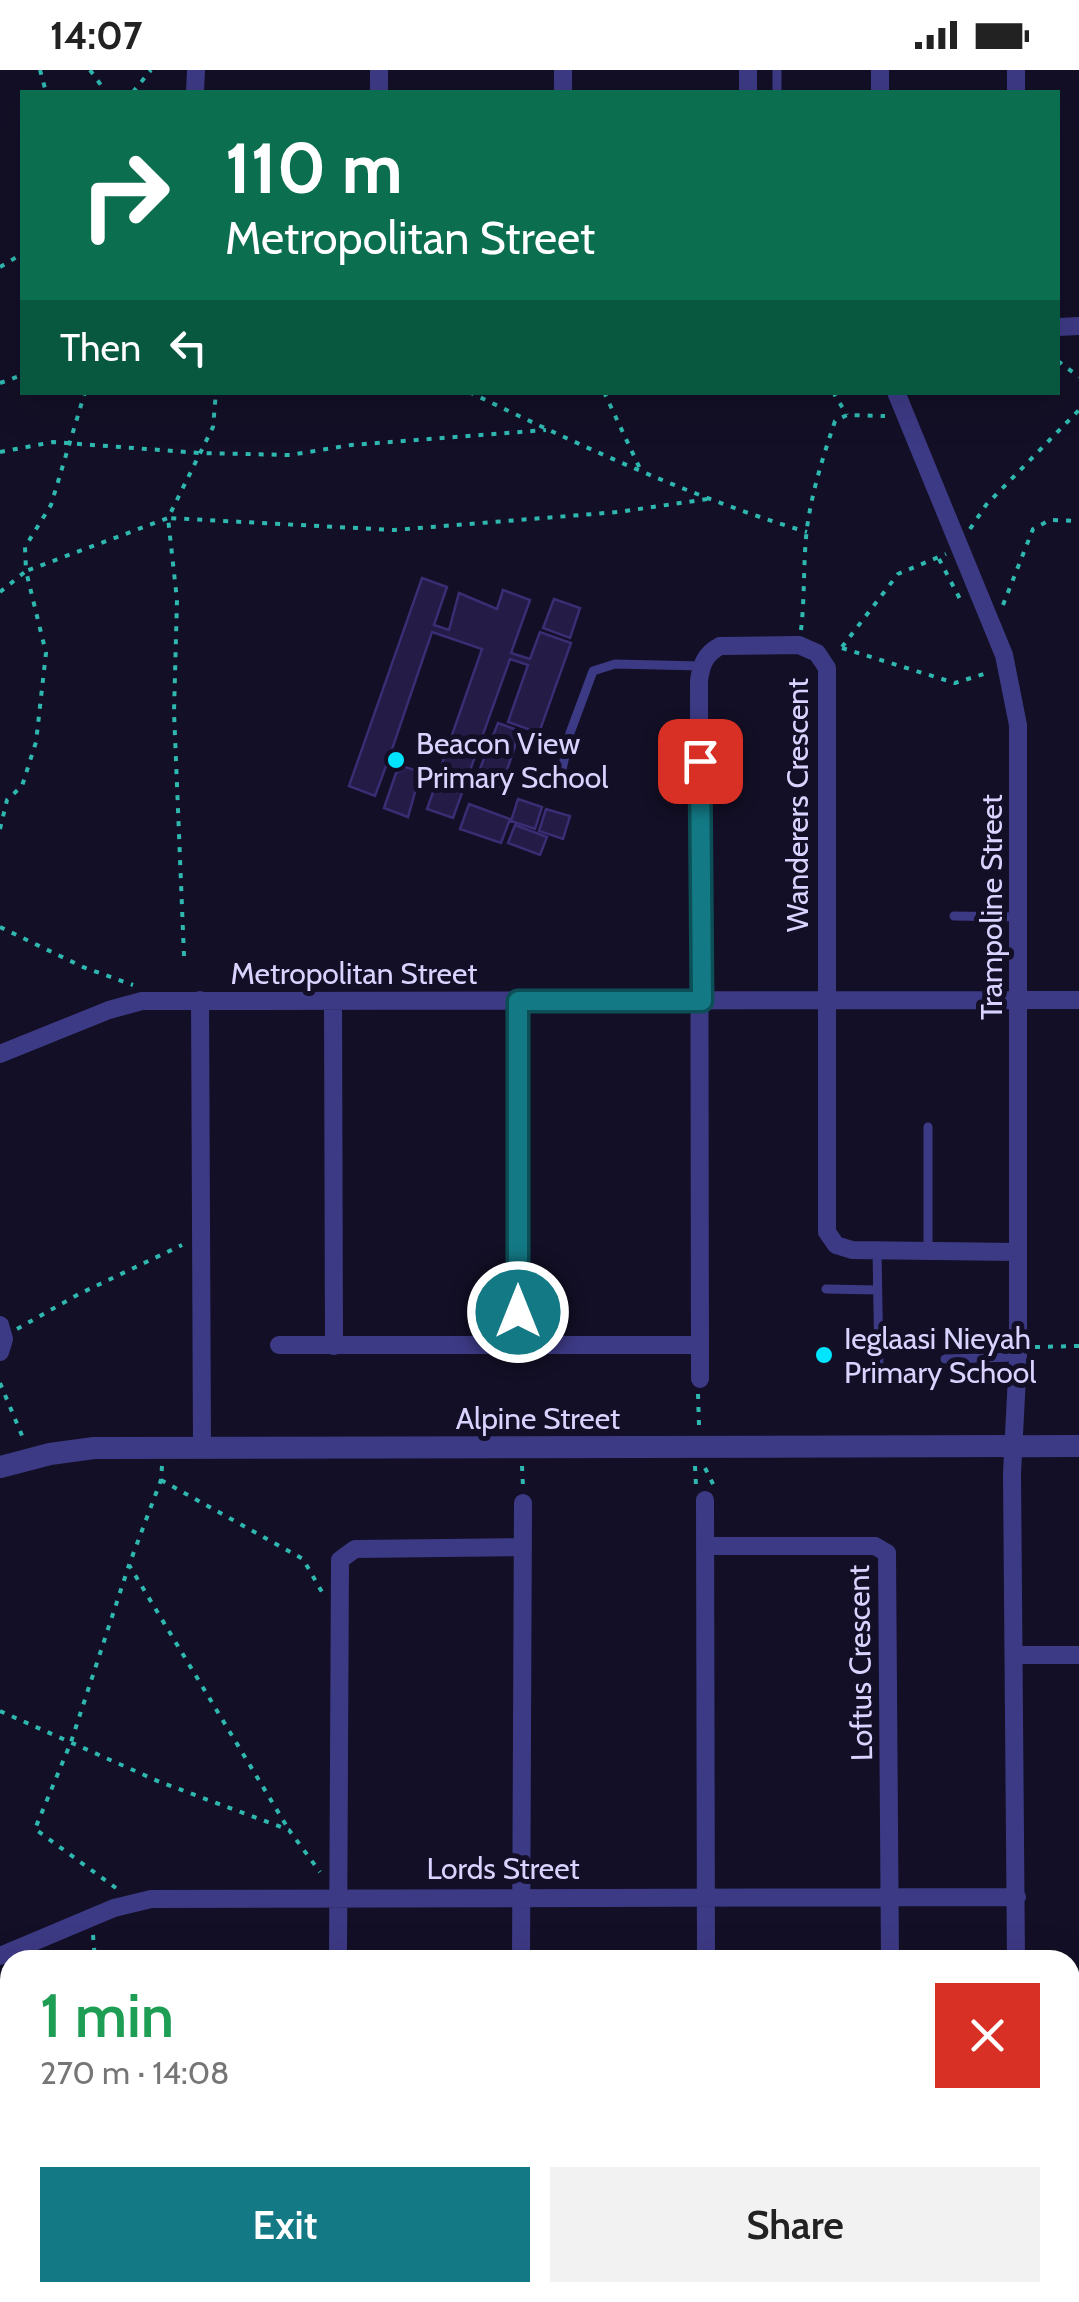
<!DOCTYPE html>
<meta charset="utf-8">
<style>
:root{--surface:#fff;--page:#f2f2f2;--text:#222;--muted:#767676;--accent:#137a85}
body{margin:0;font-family:Cabin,sans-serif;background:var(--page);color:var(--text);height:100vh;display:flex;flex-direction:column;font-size:38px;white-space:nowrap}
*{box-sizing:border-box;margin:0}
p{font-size:32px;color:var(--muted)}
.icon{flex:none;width:55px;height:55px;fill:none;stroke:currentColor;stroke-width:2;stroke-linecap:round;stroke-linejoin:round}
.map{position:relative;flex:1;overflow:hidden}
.side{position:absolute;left:0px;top:1880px;width:1080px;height:352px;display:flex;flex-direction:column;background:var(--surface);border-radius:30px 30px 0 0;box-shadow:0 10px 40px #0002}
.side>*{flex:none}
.guide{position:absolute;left:20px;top:20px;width:1040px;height:305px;border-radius:0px;box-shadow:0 10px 40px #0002;background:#0b6e4f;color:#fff;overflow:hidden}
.pin{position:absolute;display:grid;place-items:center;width:85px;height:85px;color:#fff;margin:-42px;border-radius:20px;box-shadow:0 5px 15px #0006}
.me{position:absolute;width:110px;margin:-55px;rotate:0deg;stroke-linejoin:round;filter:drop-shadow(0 0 8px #0008)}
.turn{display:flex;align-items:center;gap:35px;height:210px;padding:0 40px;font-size:45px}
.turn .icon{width:130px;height:130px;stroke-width:2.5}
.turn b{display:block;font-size:70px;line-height:85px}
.then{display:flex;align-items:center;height:95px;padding:0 40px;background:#0003;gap:20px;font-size:38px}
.round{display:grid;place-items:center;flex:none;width:105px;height:105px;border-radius:0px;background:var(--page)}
.head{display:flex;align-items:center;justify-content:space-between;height:170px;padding:0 40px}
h1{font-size:60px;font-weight:600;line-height:75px;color:#1e9e55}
.cta{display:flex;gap:20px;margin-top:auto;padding:20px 40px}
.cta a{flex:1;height:115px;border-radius:0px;background:var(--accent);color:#fff;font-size:40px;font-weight:600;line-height:115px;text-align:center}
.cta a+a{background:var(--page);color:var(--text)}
.status{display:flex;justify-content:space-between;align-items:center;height:70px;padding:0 50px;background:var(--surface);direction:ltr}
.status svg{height:28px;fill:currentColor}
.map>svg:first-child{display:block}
.building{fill:#241b47;stroke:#3b2d73;stroke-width:2.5;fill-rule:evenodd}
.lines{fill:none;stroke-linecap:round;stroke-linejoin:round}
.path{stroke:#2fb8b0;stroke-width:4;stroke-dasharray:5 8;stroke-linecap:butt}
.service{stroke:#3d3a85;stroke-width:9}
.minor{stroke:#3d3a85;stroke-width:18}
.tertiary{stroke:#3d3a85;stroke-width:22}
.route-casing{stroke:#0c4f56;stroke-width:25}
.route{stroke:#137a85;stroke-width:18}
.poi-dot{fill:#00e5ff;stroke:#130f26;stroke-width:4}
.labels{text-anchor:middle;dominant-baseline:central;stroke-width:10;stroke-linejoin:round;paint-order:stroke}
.poi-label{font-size:30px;fill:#d9d4ff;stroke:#130f26;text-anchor:start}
.street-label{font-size:30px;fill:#d9d4ff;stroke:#130f26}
</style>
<div class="status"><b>14:07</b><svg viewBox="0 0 49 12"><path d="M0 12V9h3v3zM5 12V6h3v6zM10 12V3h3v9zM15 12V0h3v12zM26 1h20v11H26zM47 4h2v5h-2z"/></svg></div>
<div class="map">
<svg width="1079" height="2232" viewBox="0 0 1079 2232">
<rect width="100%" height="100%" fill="#130f26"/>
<path class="building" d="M 422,508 L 447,517 L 434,555 L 449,560 L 459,523 L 497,539 L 503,520 L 530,530 L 511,583 L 530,589 L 540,562 L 571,573 L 539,663 L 508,652 L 528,595 L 510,589 L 453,748 L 427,739 L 436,714 L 419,708 L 408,747 L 384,738 L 396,703 L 400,701 L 386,696 L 375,726 L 349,716 ZM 432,562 L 482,579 L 437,708 L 388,691 Z
M 554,529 L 580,538 L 570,568 L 543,558 Z
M 498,653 L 520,661 L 501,718 L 476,709 Z
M 518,729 L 542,737 L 535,759 L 511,751 Z
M 469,734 L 510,749 L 501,773 L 460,759 Z
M 546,739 L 570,746 L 563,769 L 539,761 Z
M 515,755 L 547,767 L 540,785 L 508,773 Z"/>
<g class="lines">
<path class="path" d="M 40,0 L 46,22
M 90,0 L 106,22
M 133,22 L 151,0
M 0,197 L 22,184
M 1058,291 L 1079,307
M 0,313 L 22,305
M 469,322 C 579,375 690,427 807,462
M 604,322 L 642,403
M 833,322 L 847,345
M 0,382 L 53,372 L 200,383 L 290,385 L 351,375 L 546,360
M 970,459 L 986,435 L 1079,340
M 939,489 L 960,529
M 0,522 L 26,501 L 25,477 L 51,435 L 85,322
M 1003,535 L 1033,459 L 1050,450 L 1079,451
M 801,560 C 805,526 803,492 807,458 C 812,421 823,387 835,351 L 847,345 L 885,346
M 842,577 L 898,504 L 946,484
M 842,578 L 955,613 L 990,602
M 0,759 L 7,730 L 22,716 L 36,672 L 46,583 L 26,501 L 168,448 L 213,357 L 216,322
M 0,857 L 83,897 L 133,915
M 184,886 L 174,642 L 177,530 L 168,448 L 394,460 L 618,442 L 708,429
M 17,1259 L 79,1224 L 182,1175
M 1035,1277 L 1079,1276
M 0,1313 L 23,1368
M 698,1324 L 699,1355
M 162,1396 L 161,1410 L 129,1495 L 289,1760
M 522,1396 L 523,1416
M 695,1396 L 696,1416
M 705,1398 L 714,1416
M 161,1410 L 303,1489 L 322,1522
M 0,1641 L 160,1712 L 289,1760 L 320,1802
M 116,1818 L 35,1759 L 71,1672 L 129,1495
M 93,1865 L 95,1890
M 1070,2180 L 1079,2180
M 116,2222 L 117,2232
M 232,2222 L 234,2232
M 351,2222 L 352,2232
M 534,2222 L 539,2232
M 567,2222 L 583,2232
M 506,2232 L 508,2222
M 602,2232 L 712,2222"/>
<path class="service" d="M 777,0 L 777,22
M 559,713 L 570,663 L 593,601 L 615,594 L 701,596
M 954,846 L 1018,847
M 928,1180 L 928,1057
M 877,1181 L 879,1296
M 826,1219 L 877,1220
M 945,1289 L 1018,1287"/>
<path class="minor" d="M 379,0 L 379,22
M 195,22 L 196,0
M 563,22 L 563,0
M 748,22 L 748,0
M 880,22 L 880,0
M 1016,22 L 1016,0
M 1058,257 L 1079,256
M 896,322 L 1004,585 L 1018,655 L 1018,1287 L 1012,1403 L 1016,1890
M 200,930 L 202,1377
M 333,931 L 334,1276
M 518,931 L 519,1275
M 0,984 L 109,940 L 142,931 L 1079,930
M 0,1255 L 4,1269 L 0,1282
M 279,1275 L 700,1275
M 700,1309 L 699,611 C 701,595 705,584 720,576 L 799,575 L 817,583 L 827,598 L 827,1162 L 836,1175 L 852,1180 L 1017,1182
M 705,1430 L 706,1890
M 705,1476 L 875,1476 L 887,1483 L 890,1890
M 1015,1585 L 1079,1585
M 0,1886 L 114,1838 L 151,1829 L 1017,1827
M 338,1890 L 340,1490 L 355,1479 L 523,1477
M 521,1890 L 523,1433
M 1070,2102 L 1079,2102
M 0,2204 L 11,2232
M 1015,2222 L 1015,2232"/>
<path class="tertiary" d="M 0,1397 L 50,1384 L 94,1378 L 1079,1376"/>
</g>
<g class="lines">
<defs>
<path id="route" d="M 518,1242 L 518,931 L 702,931 L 700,691"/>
</defs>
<use href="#route" class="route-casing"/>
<use href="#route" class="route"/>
</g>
<g class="poi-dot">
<circle cx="396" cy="690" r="10"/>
<circle cx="824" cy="1285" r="10"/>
</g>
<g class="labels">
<g class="poi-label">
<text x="416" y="673">Beacon View<tspan x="416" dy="34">Primary School</tspan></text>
<text x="844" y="1268">Ieglaasi Nieyah<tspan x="844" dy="34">Primary School</tspan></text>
</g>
<g class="street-label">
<text transform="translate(797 735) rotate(-90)">Wanderers Crescent</text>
<text transform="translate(991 837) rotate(-90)">Trampoline Street</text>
<text x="354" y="903">Metropolitan Street</text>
<text x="538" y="1348">Alpine Street</text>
<text transform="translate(860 1593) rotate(-91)">Loftus Crescent</text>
<text x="503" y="1798">Lords Street</text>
</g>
</g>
</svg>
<div class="pin" style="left:700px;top:691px;background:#d93025"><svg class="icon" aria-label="arrive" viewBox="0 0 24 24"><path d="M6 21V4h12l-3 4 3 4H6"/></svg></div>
<svg class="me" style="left:518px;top:1242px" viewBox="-20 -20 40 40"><circle r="17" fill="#137a85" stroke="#fff" stroke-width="3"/><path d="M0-11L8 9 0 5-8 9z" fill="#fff"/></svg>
<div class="guide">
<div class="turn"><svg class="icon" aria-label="right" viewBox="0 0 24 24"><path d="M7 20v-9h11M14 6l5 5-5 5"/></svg><div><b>110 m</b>Metropolitan Street</div></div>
<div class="then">Then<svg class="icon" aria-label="left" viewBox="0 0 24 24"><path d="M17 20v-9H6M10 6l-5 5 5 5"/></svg></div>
</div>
<section class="side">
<div class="head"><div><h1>1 min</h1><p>270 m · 14:08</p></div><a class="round" style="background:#d93025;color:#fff"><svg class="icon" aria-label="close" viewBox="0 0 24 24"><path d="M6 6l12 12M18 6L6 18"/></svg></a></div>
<div class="cta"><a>Exit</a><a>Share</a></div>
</section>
</div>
